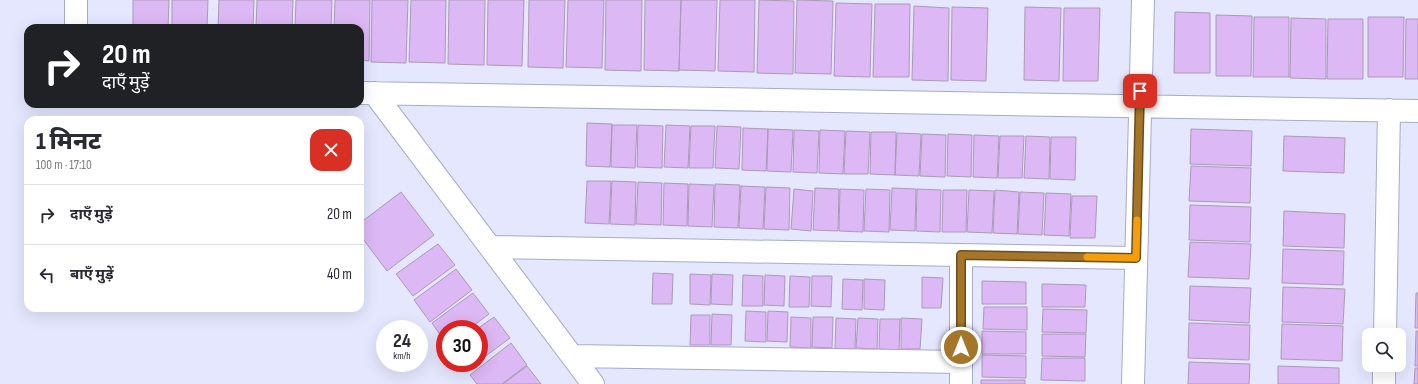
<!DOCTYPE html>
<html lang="hi">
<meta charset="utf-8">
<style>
:root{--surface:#fff;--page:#f2f2f3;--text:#2b2b33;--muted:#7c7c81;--line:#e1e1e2}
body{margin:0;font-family:"Sofia Sans Condensed","Noto Sans Devanagari",sans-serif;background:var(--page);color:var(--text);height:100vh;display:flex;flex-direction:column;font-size:15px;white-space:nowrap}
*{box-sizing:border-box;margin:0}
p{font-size:13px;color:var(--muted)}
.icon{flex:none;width:22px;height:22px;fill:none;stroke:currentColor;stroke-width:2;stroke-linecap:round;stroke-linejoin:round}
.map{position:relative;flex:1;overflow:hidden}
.sheet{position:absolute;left:24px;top:116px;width:340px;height:196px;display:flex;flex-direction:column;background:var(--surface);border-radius:12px;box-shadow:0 4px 16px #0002}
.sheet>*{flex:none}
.top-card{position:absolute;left:24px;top:24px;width:340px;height:84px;border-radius:12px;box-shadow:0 4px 16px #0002;background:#202124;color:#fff;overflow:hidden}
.fabs{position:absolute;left:1362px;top:328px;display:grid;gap:8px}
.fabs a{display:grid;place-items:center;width:44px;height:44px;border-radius:8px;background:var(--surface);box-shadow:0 4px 16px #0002;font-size:20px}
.speed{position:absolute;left:376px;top:320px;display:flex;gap:8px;font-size:20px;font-weight:700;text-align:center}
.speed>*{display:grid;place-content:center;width:52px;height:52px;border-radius:50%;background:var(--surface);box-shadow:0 4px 16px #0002;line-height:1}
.speed small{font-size:10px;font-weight:400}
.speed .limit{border:6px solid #d22;background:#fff;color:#111}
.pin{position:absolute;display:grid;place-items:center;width:34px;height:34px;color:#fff;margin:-17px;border-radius:8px;box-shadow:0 2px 6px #0006}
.me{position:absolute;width:44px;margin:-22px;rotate:0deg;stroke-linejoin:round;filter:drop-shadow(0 0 3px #0008)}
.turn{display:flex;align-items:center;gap:14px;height:84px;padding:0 12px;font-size:18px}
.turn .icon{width:52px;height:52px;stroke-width:2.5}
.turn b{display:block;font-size:28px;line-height:34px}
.round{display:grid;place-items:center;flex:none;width:42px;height:42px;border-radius:12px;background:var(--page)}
.head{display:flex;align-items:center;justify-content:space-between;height:68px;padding:0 12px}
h1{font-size:24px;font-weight:800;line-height:30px}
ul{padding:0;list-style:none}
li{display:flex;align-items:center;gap:12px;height:60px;padding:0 12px;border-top:1px solid var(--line)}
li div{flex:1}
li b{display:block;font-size:15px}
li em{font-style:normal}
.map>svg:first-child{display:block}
.building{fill:#dcb8f5;stroke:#ac99b9}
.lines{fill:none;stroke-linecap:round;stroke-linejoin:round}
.street-casing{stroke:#a6aacd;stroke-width:24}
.street{stroke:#fff;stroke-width:22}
.route-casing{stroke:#6b4d1b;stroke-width:10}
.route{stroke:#a5762a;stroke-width:7}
.slow{stroke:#f59e0b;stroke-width:7}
</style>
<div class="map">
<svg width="1418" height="384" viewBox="0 0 1418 384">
<rect width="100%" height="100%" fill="#e5e7fe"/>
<path class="building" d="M 133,0 L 169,0 L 168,28 L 133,28 Z
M 172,0 L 208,0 L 207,28 L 172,28 Z
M 219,0 L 254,0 L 253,28 L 218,28 Z
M 257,0 L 293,0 L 292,28 L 256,28 Z
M 296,0 L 332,0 L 331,28 L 295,28 Z
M 335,0 L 370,0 L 369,61 L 360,60 L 360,28 L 334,28 Z
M 372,0 L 408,0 L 406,63 L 371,62 Z
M 411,0 L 446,0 L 445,63 L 409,62 Z
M 449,0 L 485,0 L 484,65 L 448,64 Z
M 488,0 L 524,0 L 522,66 L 487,65 Z
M 529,0 L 565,0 L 563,68 L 528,67 Z
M 568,0 L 604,0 L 602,68 L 566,67 Z
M 606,0 L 642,0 L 641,71 L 605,70 Z
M 645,0 L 681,0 L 679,71 L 644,70 Z
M 681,0 L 717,0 L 715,71 L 679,70 Z
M 720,0 L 755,0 L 754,72 L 718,71 Z
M 759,0 L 794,1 L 793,74 L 757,73 Z
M 797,0 L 833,1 L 831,74 L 795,73 Z
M 836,3 L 872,4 L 870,77 L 834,76 Z
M 875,4 L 910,4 L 909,77 L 873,77 Z
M 914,6 L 949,8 L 948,81 L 912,80 Z
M 952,7 L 988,8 L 986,81 L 951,80 Z
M 1025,7 L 1061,8 L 1059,81 L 1024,80 Z
M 1064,8 L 1100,8 L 1098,81 L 1063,81 Z
M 1175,12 L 1210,13 L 1210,73 L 1174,73 Z
M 1216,15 L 1252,16 L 1251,76 L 1216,76 Z
M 1254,17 L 1289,17 L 1289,77 L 1253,77 Z
M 1368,17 L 1404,17 L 1403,77 L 1368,77 Z
M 1291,18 L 1326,19 L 1326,79 L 1290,78 Z
M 1328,19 L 1363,19 L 1363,79 L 1327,79 Z
M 1406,19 L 1418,19 L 1418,79 L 1405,79 Z
M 587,123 L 612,124 L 610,167 L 586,166 Z
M 612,125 L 637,125 L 635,168 L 611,167 Z
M 638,125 L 663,126 L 662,168 L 637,167 Z
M 666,125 L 690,126 L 688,168 L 664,167 Z
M 691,126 L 715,126 L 713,168 L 689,168 Z
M 717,126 L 741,127 L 739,169 L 715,168 Z
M 743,128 L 768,129 L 766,171 L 742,170 Z
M 768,129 L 793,130 L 791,172 L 767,171 Z
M 1191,129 L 1252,131 L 1251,166 L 1190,164 Z
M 794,130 L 819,131 L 817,173 L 793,172 Z
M 820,130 L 845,131 L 843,174 L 819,173 Z
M 846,131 L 870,132 L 868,174 L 844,174 Z
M 871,132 L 896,132 L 895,175 L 870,174 Z
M 897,133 L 921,134 L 919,176 L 895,175 Z
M 922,134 L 946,135 L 945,177 L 920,176 Z
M 948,134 L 972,135 L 971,177 L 947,176 Z
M 974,135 L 999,136 L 997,178 L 973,177 Z
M 1000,136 L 1024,136 L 1022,178 L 998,178 Z
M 1026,136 L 1050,137 L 1049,179 L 1024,178 Z
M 1284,136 L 1345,138 L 1344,173 L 1283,171 Z
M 1051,137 L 1076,137 L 1075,180 L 1050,179 Z
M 1191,166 L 1251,168 L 1250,203 L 1189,201 Z
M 587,181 L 611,181 L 609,224 L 585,223 Z
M 612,181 L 636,182 L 635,225 L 610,224 Z
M 638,182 L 662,183 L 661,225 L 636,224 Z
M 664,183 L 688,184 L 687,226 L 663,225 Z
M 689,184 L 714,185 L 712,227 L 688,226 Z
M 715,184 L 740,185 L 738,228 L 714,227 Z
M 741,186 L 765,187 L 763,229 L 739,228 Z
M 766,187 L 790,188 L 789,230 L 764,229 Z
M 815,188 L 839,189 L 838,231 L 813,230 Z
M 892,188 L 916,189 L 915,231 L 890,230 Z
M 794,189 L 813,191 L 811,231 L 791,229 Z
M 840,189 L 864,190 L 863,232 L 839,231 Z
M 866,189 L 890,190 L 889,232 L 864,231 Z
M 917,189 L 941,190 L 940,232 L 916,231 Z
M 943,190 L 967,190 L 966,232 L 942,232 Z
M 969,190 L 994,191 L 992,233 L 967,232 Z
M 995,190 L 1019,192 L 1017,234 L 993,233 Z
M 401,192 L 434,235 L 387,271 L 360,235 L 360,223 Z
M 1020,192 L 1044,193 L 1042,235 L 1018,234 Z
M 1046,193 L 1071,194 L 1069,236 L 1044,235 Z
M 1072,196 L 1097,196 L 1095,238 L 1070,238 Z
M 1190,205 L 1251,207 L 1250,242 L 1189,240 Z
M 1284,211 L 1345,214 L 1344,248 L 1283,246 Z
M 1190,242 L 1251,244 L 1249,279 L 1188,277 Z
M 438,244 L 455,265 L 413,296 L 396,274 Z
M 1283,249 L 1344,251 L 1343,285 L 1282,283 Z
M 456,269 L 472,290 L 430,322 L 414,300 Z
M 653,273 L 673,274 L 672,304 L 652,304 Z
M 690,274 L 711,275 L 710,305 L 690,304 Z
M 712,274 L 733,275 L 732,305 L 711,304 Z
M 743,275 L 763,276 L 763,306 L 742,306 Z
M 765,275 L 785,276 L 784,306 L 764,305 Z
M 790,276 L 810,277 L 809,307 L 789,307 Z
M 812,276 L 832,276 L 831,307 L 811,306 Z
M 922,277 L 943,278 L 941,308 L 922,308 Z
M 843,279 L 863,280 L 862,310 L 842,309 Z
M 864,279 L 885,280 L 884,310 L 864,309 Z
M 982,281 L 1026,282 L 1026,304 L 982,304 Z
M 1042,284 L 1086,285 L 1085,307 L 1042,307 Z
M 1190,286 L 1251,288 L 1249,323 L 1189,320 Z
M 1283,287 L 1345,289 L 1343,324 L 1282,322 Z
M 473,293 L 489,314 L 469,329 L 445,329 L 445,342 L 432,323 Z
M 1416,293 L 1418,293 L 1418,328 L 1415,328 Z
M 984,307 L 1027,307 L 1027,330 L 983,329 Z
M 1043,309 L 1087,310 L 1086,333 L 1042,332 Z
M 746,311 L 766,312 L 766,342 L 745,341 Z
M 768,311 L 788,312 L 787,342 L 767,341 Z
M 712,314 L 732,315 L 731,345 L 711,345 Z
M 691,315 L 710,315 L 710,345 L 690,345 Z
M 494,317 L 510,338 L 479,361 L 479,329 L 477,329 Z
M 791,317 L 811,318 L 811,348 L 790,347 Z
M 813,317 L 833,317 L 832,348 L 812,347 Z
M 836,318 L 856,319 L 855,349 L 835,349 Z
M 858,318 L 878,319 L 877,349 L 856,348 Z
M 901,318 L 922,319 L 920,349 L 901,349 Z
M 880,319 L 900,319 L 899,350 L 879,349 Z
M 1189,323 L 1250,325 L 1249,360 L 1188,358 Z
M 1282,324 L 1343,326 L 1342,361 L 1281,359 Z
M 982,331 L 1026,332 L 1026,354 L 982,354 Z
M 1416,331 L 1418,331 L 1418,366 L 1415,366 Z
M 1042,334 L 1086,334 L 1085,357 L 1042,356 Z
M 511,343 L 527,365 L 502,384 L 477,384 L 470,375 Z
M 982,355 L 1026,356 L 1026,378 L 982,377 Z
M 1042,358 L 1085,358 L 1085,381 L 1041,380 Z
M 1189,362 L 1250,364 L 1249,384 L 1188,384 Z
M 527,366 L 541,384 L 503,384 Z
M 1278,366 L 1339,368 L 1339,384 L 1278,384 Z
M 1415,368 L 1418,368 L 1418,384 L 1414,384 Z
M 981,380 L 1025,380 L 1025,384 L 981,384 Z"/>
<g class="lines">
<defs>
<path id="street" d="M 76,0 L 76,28
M 360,93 L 1418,111
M 374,93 L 593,384
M 491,247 L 1136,258
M 961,255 L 961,384
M 1385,335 L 1389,110
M 573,356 L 961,362
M 1133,384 L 1143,0
M 1384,384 L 1384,365"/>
</defs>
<use href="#street" class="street-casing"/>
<use href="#street" class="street"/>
</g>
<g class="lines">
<defs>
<path id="route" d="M 961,347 L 961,255 L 1136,258 L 1140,91"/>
</defs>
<use href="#route" class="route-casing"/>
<use href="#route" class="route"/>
<path class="slow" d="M 1087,257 L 1136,258 L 1137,220"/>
</g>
</svg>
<div class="fabs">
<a><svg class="icon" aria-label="search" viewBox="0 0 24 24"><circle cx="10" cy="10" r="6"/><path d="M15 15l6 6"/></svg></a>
</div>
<div class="speed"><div>24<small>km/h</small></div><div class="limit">30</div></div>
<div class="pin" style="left:1140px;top:91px;background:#d93025"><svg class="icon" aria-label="arrive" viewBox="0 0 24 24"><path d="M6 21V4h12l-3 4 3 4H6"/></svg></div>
<svg class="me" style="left:961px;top:347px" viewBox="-20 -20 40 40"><circle r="17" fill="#a5762a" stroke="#fff" stroke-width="3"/><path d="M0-11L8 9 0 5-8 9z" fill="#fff"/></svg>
<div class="top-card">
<div class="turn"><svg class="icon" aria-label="right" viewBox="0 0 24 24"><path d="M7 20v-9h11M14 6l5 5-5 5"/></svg><div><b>20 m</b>दाएँ मुड़ें</div></div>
</div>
<section class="sheet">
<div class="head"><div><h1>1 मिनट</h1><p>100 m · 17:10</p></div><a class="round" style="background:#d93025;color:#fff"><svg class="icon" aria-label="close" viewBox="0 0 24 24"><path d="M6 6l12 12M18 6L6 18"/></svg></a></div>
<ul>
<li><svg class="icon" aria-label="right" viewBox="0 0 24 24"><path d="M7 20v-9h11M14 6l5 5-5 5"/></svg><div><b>दाएँ मुड़ें</b></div><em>20 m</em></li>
<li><svg class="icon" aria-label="left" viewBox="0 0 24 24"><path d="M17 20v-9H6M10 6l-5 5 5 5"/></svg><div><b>बाएँ मुड़ें</b></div><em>40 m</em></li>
</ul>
</section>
</div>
